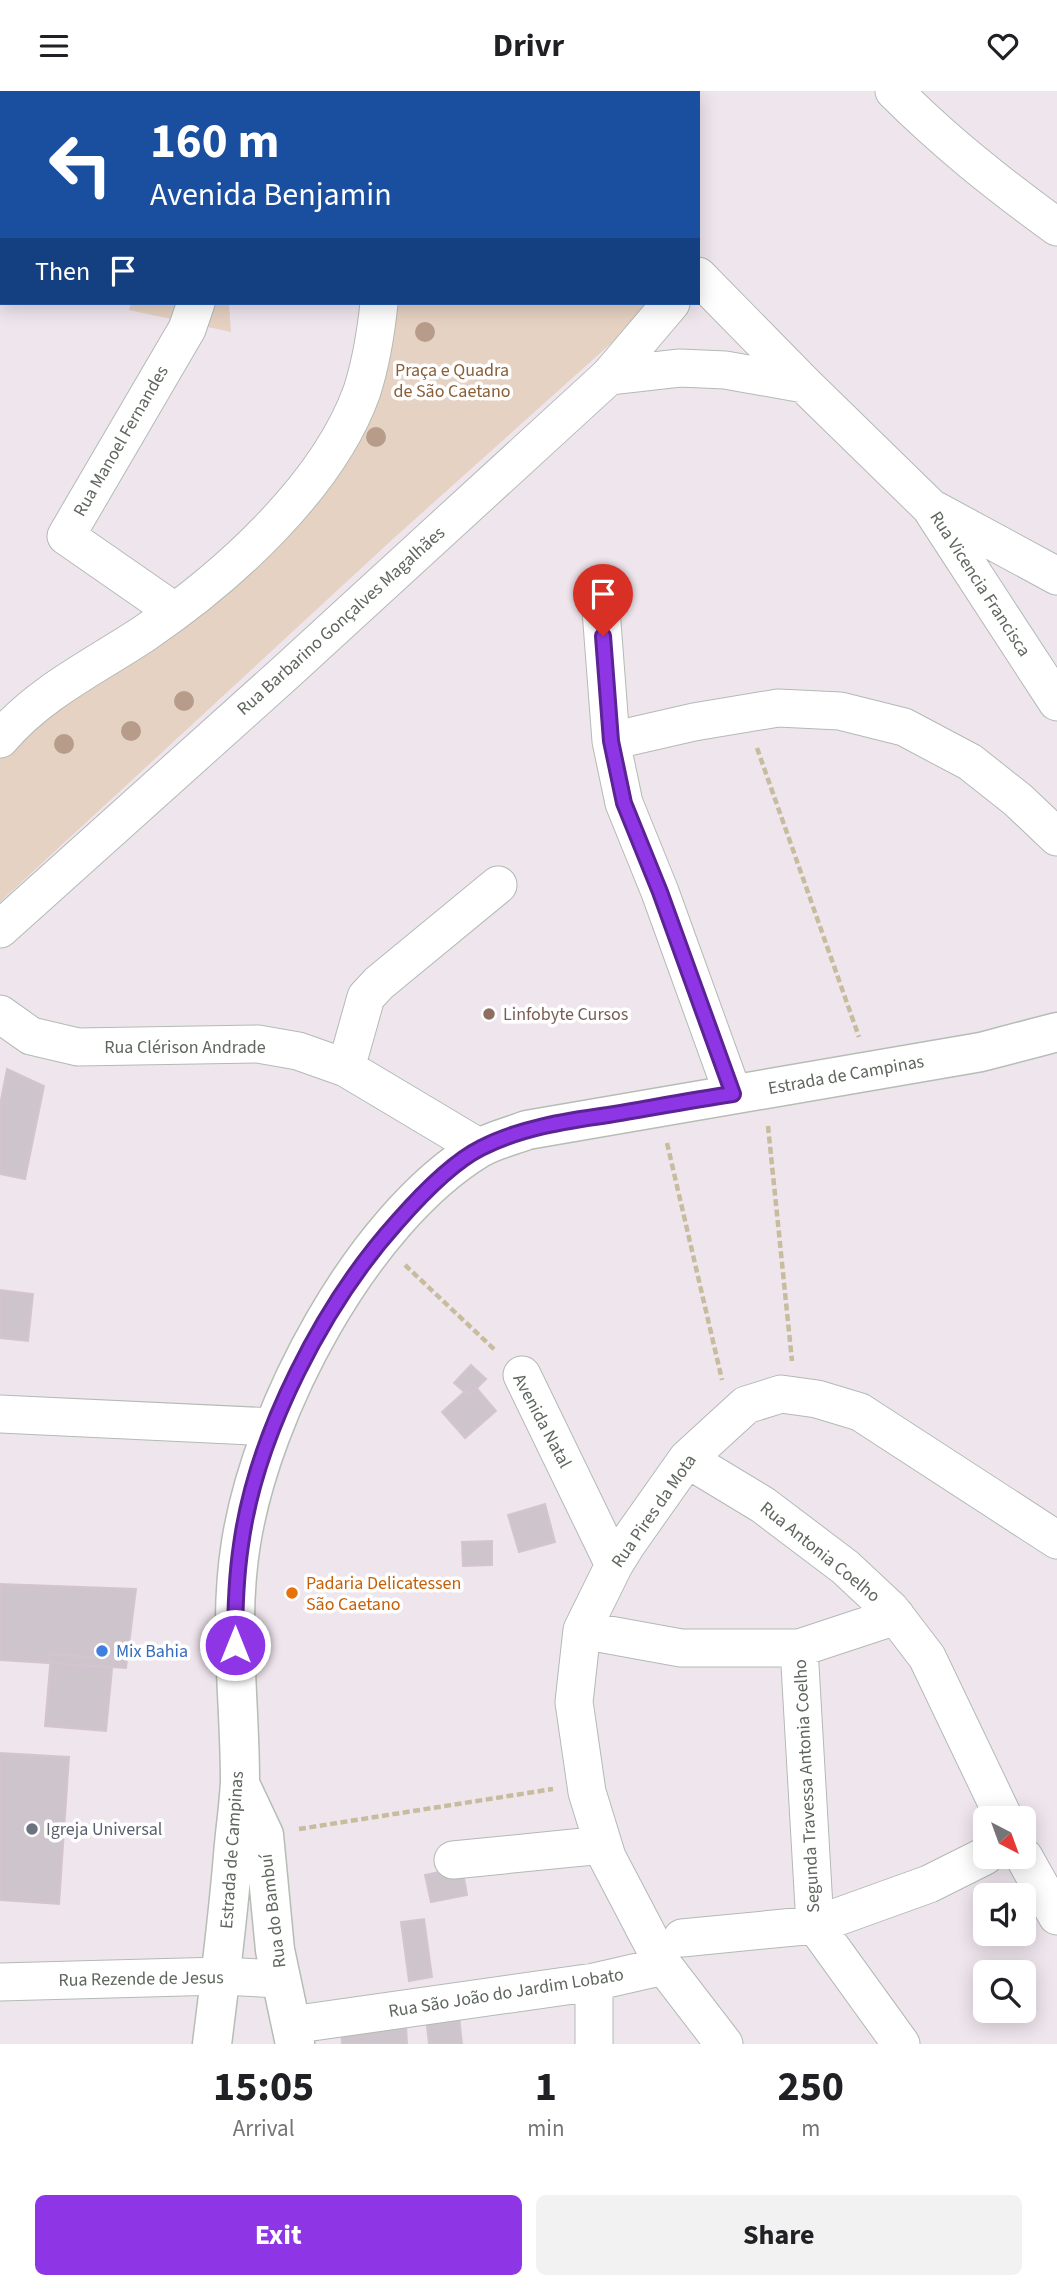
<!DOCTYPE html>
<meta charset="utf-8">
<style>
:root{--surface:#fff;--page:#f2f2f2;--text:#202124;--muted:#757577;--accent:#8e36e5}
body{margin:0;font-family:"Source Sans 3",sans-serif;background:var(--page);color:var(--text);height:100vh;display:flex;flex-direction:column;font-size:26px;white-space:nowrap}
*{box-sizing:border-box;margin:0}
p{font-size:23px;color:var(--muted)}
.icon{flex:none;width:38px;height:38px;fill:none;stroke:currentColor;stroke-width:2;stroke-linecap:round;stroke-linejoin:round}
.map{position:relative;height:1953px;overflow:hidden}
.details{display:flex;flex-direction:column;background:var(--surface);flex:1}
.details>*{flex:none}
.banner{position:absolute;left:0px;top:0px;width:700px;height:214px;box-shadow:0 4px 18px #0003;background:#1a4fa0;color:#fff;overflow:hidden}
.needle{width:46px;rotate:139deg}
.controls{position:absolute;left:973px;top:1715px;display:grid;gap:14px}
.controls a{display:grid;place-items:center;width:63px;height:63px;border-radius:10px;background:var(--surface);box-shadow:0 4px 18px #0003;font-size:35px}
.pin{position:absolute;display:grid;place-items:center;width:60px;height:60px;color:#fff;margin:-72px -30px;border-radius:50% 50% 50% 0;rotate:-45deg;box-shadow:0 0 7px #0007}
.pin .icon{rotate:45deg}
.me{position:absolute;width:77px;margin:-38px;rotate:0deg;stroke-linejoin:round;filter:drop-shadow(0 0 5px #0008)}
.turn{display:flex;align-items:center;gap:24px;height:147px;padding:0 35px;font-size:32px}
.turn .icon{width:91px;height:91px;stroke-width:2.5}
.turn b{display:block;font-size:49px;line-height:60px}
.then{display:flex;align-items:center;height:66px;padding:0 35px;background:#0003;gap:14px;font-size:26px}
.eta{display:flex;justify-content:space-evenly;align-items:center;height:119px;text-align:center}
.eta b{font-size:42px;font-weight:700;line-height:49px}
.button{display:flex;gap:14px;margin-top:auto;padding:14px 35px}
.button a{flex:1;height:80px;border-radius:10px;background:var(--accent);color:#fff;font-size:28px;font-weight:700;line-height:80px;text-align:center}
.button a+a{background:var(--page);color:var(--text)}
header{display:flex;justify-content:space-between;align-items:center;height:91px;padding:0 35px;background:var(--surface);font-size:32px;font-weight:700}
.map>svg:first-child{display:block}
.green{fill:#e6d2c3}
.building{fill:#cdc4cc;stroke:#d4c4d2;stroke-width:2}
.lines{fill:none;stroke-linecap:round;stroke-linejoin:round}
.minor-casing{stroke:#b3bab4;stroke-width:39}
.secondary-casing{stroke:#b5bdb5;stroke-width:41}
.path{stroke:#c8bc9e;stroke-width:4.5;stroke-dasharray:7 3.5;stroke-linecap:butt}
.minor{stroke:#fff;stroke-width:37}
.secondary{stroke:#fff;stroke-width:38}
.tree{fill:#b79c8a}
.route-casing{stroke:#5c2395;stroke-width:18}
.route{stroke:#8e36e5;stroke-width:12}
.education-dot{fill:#8d6e63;stroke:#fff;stroke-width:2.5}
.food-dot{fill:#e8710a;stroke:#fff;stroke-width:2.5}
.shop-dot{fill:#3f7fe0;stroke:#fff;stroke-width:2.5}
.worship-dot{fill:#6b7280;stroke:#fff;stroke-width:2.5}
.labels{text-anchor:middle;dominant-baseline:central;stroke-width:7;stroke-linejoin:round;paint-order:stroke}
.park-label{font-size:18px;fill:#895f39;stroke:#fff}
.street-label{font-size:18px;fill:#5e665d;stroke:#fff}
.education-label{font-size:18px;fill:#785e54;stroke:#fff;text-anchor:start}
.food-label{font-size:18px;fill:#c56008;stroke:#fff;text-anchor:start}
.shop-label{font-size:18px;fill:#366cbe;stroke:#fff;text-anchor:start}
.worship-label{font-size:18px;fill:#5b616d;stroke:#fff;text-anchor:start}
</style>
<header><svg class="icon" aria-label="menu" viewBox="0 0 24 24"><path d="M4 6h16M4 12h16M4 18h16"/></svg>Drivr<svg class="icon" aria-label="heart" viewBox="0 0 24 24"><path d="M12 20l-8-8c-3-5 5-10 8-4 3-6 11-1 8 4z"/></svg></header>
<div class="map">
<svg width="1057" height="1953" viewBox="0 0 1057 1953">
<rect width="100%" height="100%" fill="#efe6ed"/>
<path class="green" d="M 131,212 L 229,212 L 231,241 L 129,219 Z
M 384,212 L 649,212 L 646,221 L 394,447 L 0,811 L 0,662 L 274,446 Z"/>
<path class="building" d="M 7,978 L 44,995 L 25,1088 L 0,1083 L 0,1014 Z
M 0,1199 L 33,1203 L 28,1250 L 0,1247 Z
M 471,1274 L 486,1288 L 469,1305 L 454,1292 Z
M 473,1293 L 496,1320 L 465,1347 L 442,1321 Z
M 545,1413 L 555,1451 L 519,1461 L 508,1424 Z
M 492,1450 L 492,1474 L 463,1475 L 462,1451 Z
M 0,1493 L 136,1498 L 126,1577 L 0,1569 Z
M 51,1563 L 113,1568 L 106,1640 L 45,1635 Z
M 0,1662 L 69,1666 L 59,1813 L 0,1809 Z
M 462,1776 L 467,1804 L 431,1811 L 425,1784 Z
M 424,1828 L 432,1886 L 409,1890 L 401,1831 Z
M 458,1915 L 462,1953 L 429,1953 L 425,1918 Z
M 406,1933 L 407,1953 L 342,1953 L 341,1935 Z"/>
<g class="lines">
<defs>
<path id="minor" d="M 348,0 L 349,2
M 517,0 L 519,2
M 894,0 C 946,52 998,93 1057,136
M 698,185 L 804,293 L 930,416 L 1057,611
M 609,285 L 680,277 L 725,279 L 804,293
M 935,419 L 1057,485
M 601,519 L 611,650 L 624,712 L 660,801 L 733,1003
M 174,520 L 66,445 L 187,238 L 196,212
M 0,648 C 40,601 94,576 145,542 C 226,487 328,396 362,300 C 371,272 376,241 379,212
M 611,650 L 694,631 L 778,617 L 840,620 L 904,636 L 970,671 L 1018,709 L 1057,746
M 0,838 L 285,582 L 609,285 L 671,212
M 0,923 L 31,945 L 78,956 L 258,953 L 298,960 L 346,977 L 480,1057
M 346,977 L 366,906 L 379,892 L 498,794
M 522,1284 L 614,1474
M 0,1323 L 274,1336
M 687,1368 L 763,1414 L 845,1476 L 891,1519 L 927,1566 L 1004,1727
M 582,1539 L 681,1557 L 799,1557 L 896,1525
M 799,1557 L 815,1834 L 901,1953
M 1024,1766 L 1057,1825
M 453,1769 L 603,1754
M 682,1847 L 815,1834 L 929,1793 L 985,1765
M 0,1891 L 221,1885 L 281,1888
M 594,1891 L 594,1953
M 291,1934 L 594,1891 L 664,1875
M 724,1953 L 664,1875 L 607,1766 L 587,1701 L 574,1611 L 582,1539 L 614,1474 L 627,1453 L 687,1368 L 746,1314 L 781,1303 L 817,1308 L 860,1321 L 1057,1449"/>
<path id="secondary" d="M 240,1693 L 264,1744 L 275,1859 L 295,1953
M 212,1953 C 220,1890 228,1827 233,1764 C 235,1739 239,1714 240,1690 C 240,1610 228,1531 241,1452 C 262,1319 361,1130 478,1058 C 493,1049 512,1045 527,1039 L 981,961 L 1057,941"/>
</defs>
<use href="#minor" class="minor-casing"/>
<use href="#secondary" class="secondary-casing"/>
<path class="path" d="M 757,657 L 859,946
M 768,1035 L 792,1270
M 667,1052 L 722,1289
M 405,1174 L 496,1260
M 299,1738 L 553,1698"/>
<use href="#minor" class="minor"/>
<use href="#secondary" class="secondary"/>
</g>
<g class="tree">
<circle cx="425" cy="241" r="10"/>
<circle cx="376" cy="346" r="10"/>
<circle cx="184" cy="610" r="10"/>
<circle cx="131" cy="640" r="10"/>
<circle cx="64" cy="653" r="10"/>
</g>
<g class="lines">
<defs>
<path id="route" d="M 235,1554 C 235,1520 236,1487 241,1454 C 256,1343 324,1212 398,1130 C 420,1105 451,1072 481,1057 C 520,1037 565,1030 608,1024 C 650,1017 692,1009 733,1003 L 660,801 L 624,712 L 611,650 L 603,545"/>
</defs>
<use href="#route" class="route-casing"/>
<use href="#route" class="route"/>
</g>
<circle class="education-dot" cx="489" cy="923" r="7"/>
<circle class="food-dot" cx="292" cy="1502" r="7"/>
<circle class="shop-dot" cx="102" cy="1560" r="7"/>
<circle class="worship-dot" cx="32" cy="1738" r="7"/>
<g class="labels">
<g class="park-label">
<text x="452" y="279">Praça e Quadra<tspan x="452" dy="21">de São Caetano</tspan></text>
</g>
<g class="street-label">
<text transform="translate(121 350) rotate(-60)">Rua Manoel Fernandes</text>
<text transform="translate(980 493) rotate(57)">Rua Vicencia Francisca</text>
<text transform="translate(341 530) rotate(-42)">Rua Barbarino Gonçalves Magalhães</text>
<text x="185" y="956">Rua Clérison Andrade</text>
<text transform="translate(846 984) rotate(-10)">Estrada de Campinas</text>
<text transform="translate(542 1330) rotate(62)">Avenida Natal</text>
<text transform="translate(654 1420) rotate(-55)">Rua Pires da Mota</text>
<text transform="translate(820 1461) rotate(39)">Rua Antonia Coelho</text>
<text transform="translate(807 1695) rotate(-93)">Segunda Travessa Antonia Coelho</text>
<text transform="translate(232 1759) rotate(-86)">Estrada de Campinas</text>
<text transform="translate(273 1820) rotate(-97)">Rua do Bambuí</text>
<text transform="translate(141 1888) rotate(-1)">Rua Rezende de Jesus</text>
<text transform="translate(506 1902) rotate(-9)">Rua São João do Jardim Lobato</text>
</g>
<g class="education-label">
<text x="503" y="923">Linfobyte Cursos</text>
</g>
<g class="food-label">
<text x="306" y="1492">Padaria Delicatessen<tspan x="306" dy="21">São Caetano</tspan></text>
</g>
<g class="shop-label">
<text x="116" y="1560">Mix Bahia</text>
</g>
<g class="worship-label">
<text x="46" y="1738">Igreja Universal</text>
</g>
</g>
</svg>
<div class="controls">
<a><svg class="needle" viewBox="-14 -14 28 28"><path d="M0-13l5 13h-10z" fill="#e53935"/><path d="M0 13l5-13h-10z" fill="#757577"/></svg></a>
<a><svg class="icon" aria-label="sound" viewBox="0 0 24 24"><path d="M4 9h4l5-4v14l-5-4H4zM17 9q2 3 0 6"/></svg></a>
<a><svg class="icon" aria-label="search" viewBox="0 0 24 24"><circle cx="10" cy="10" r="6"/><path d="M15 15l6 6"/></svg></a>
</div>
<div class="pin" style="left:603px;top:545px;background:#d93025"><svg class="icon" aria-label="arrive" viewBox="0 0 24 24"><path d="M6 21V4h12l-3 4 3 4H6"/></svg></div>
<svg class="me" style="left:235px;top:1554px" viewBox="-20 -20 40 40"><circle r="17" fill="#8e36e5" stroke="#fff" stroke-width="3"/><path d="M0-11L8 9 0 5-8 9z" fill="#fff"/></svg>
<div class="banner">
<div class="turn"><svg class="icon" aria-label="left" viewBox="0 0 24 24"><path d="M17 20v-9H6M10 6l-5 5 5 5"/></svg><div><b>160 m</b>Avenida Benjamin</div></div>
<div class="then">Then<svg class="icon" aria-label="arrive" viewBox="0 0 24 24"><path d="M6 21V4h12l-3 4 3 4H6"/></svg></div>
</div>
</div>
<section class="details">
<div class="eta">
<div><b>15:05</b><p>Arrival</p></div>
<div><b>1</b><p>min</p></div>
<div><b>250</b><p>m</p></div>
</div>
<div class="button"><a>Exit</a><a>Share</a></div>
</section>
